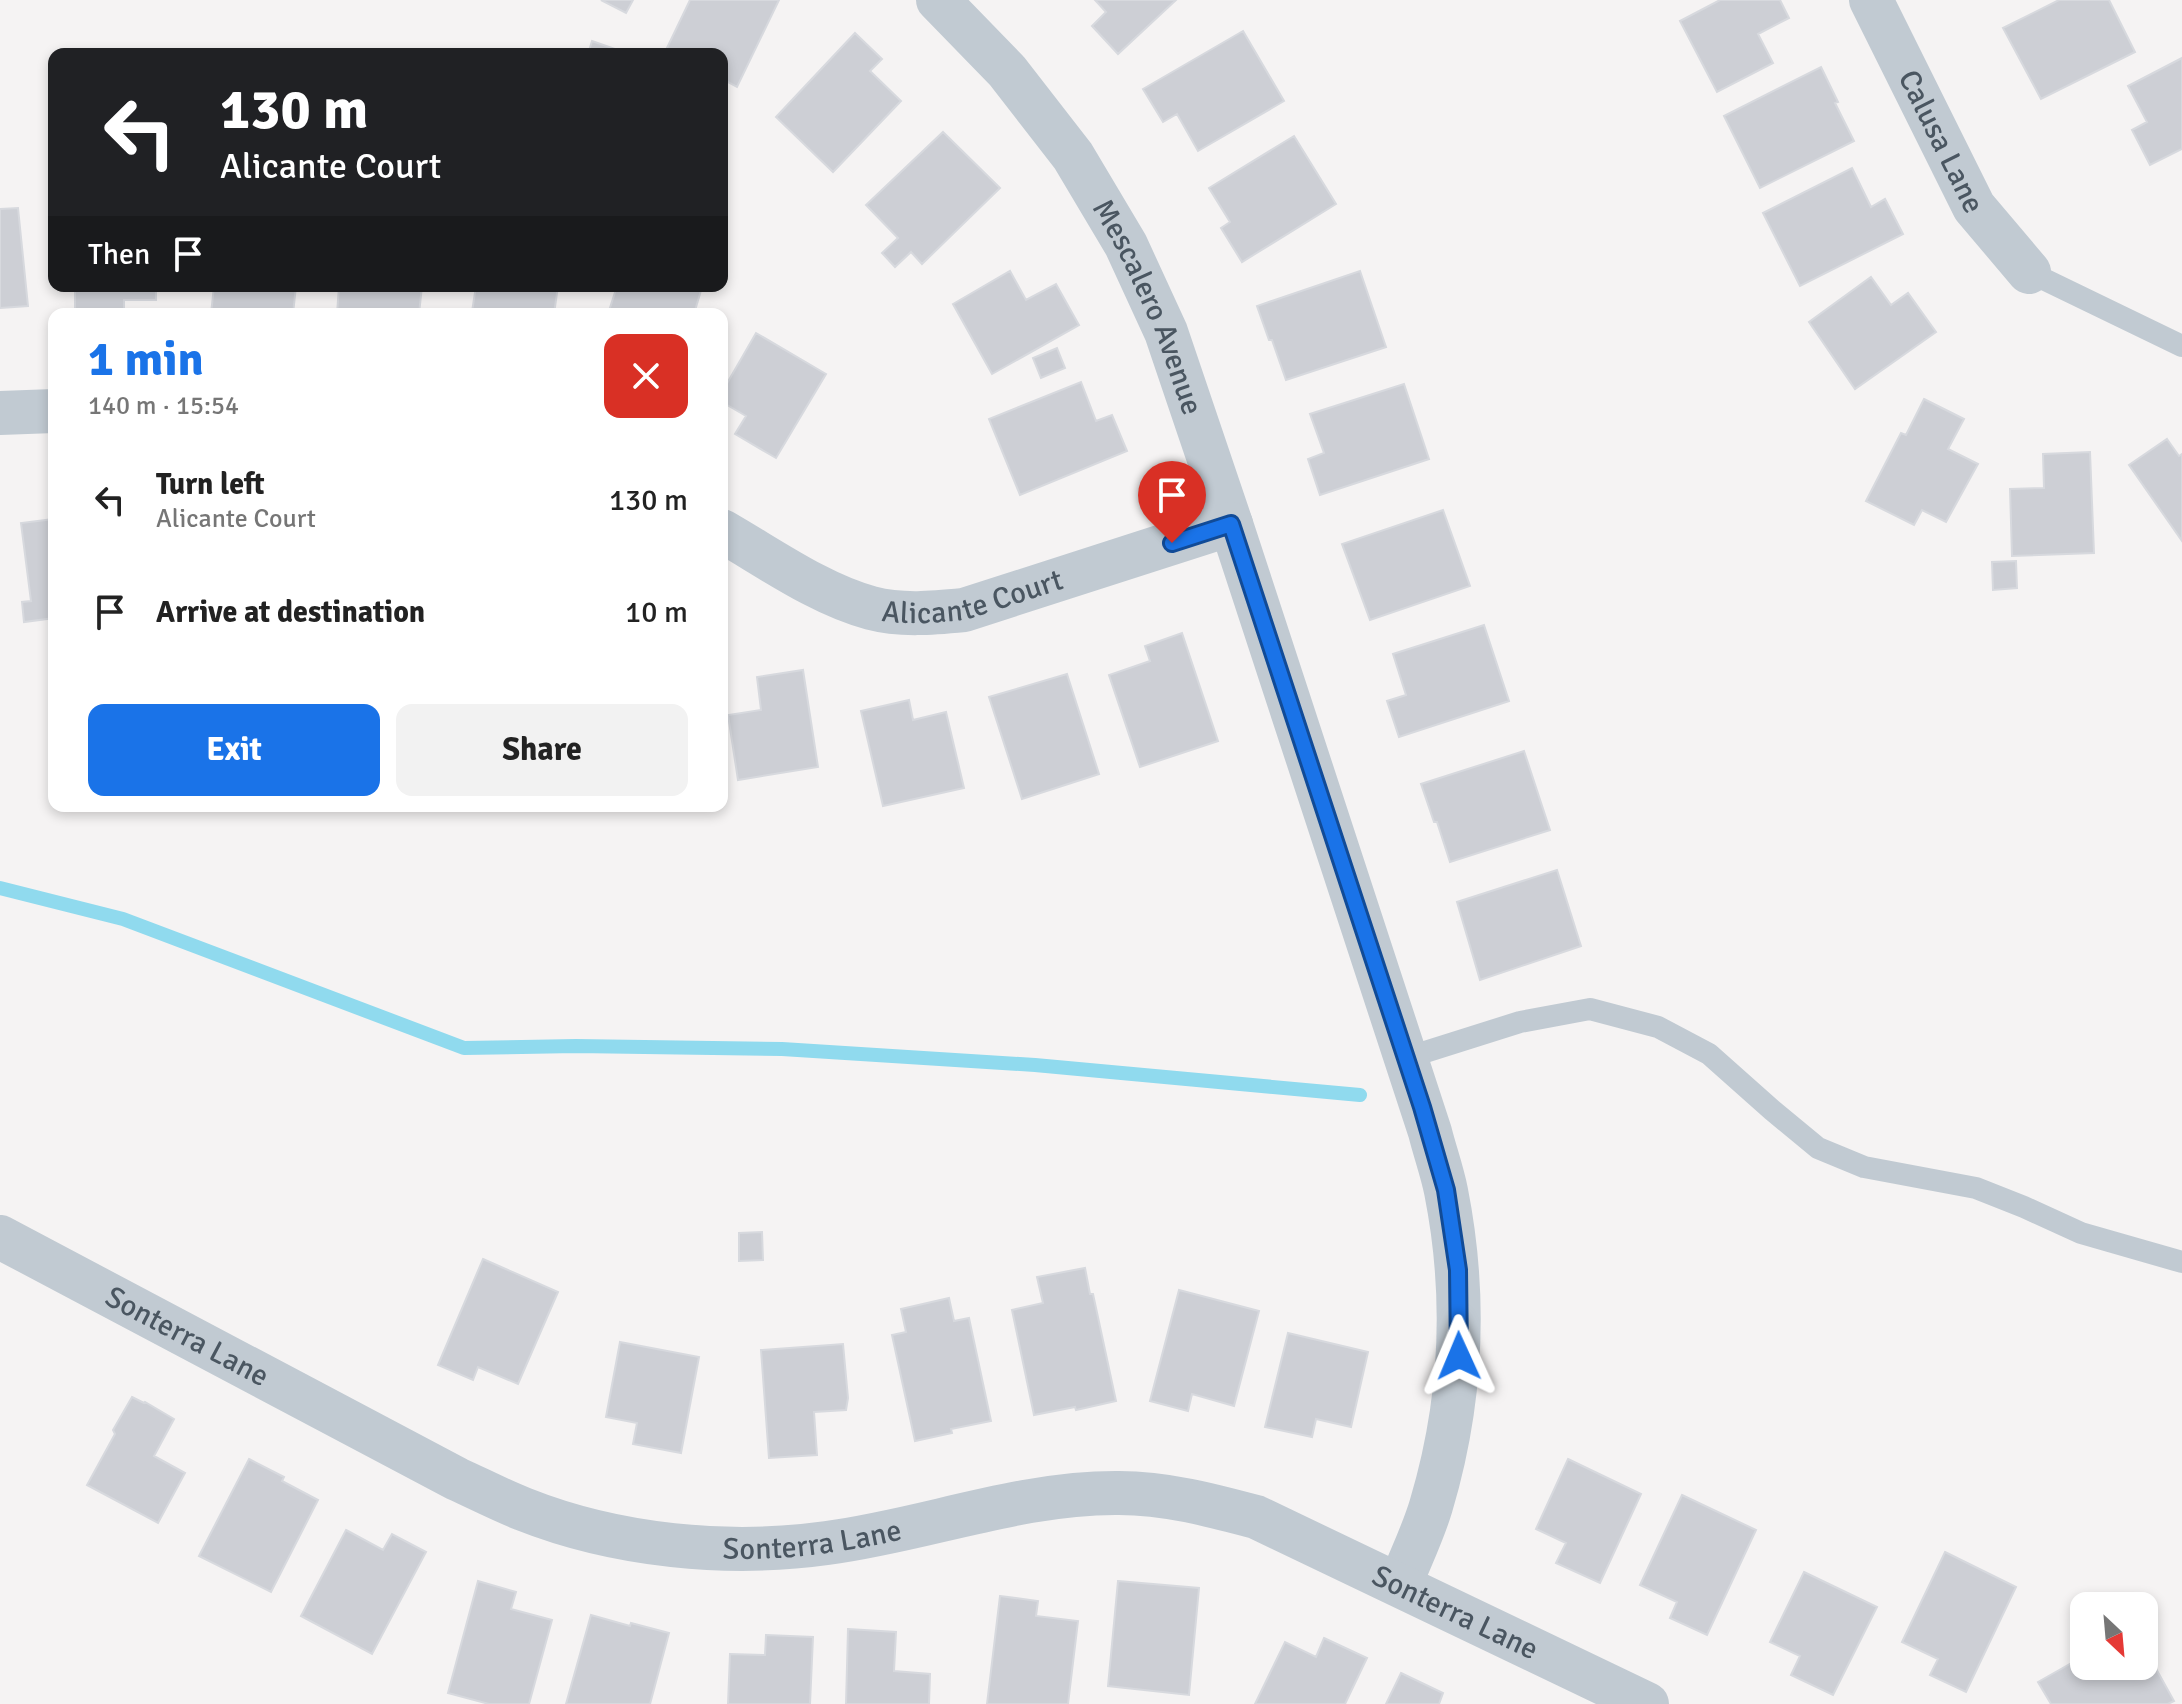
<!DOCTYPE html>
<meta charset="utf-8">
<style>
:root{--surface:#fff;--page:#f2f2f2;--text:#222;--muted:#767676;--accent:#1a73e8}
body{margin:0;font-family:Signika,sans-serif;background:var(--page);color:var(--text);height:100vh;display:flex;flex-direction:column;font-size:30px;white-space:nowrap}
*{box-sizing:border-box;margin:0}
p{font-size:26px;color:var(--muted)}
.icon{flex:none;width:44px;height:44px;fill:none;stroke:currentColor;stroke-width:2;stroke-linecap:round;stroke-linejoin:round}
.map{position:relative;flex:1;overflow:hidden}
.side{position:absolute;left:48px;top:308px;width:680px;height:504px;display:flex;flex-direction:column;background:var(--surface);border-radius:16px;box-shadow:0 4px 12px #0003}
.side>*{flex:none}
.top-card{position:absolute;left:48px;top:48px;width:680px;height:244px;border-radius:16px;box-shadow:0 4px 12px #0003;background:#202124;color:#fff;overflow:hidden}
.needle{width:52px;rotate:154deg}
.buttons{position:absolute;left:2070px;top:1592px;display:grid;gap:16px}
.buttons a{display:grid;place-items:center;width:88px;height:88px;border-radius:16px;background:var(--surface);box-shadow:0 4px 12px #0003;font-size:40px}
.pin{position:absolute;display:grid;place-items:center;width:68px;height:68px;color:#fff;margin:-82px -34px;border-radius:50% 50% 50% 0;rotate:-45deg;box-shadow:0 0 8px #0007}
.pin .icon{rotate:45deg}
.me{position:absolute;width:88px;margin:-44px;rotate:359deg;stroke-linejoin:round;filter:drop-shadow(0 0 6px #0008)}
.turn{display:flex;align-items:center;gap:28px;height:168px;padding:0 40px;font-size:36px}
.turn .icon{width:104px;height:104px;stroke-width:2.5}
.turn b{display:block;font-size:56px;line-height:68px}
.then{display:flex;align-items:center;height:76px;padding:0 40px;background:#0003;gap:16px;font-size:30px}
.round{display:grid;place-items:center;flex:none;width:84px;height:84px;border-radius:16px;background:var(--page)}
.head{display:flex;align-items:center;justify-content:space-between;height:136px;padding:0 40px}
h1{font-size:48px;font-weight:700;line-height:60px;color:var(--accent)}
.action{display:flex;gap:16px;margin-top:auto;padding:16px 40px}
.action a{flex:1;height:92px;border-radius:16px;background:var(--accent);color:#fff;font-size:32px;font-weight:700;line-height:92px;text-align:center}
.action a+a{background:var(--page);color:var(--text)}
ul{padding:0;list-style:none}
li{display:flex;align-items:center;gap:24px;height:112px;padding:0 40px}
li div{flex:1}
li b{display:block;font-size:30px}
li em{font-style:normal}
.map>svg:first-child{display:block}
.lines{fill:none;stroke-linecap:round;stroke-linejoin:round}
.stream{stroke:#90daee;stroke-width:14}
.building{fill:#cdcfd5;stroke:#d7d9de;stroke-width:2}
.lane{stroke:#c1cad2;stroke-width:22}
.street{stroke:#c1cad2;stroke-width:44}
.route-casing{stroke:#114b97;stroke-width:20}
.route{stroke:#1a73e8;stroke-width:14}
.labels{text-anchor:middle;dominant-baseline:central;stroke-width:6;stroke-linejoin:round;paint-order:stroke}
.street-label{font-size:30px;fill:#4a5661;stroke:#fff}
</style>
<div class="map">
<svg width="2182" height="1704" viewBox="0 0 2182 1704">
<rect width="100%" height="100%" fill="#f5f3f3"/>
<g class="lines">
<path class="stream" d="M 0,888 L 123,919 L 464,1048 L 576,1046 L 782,1049 L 1035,1065 L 1360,1095"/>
</g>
<path class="building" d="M 601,0 L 633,0 L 626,13 Z
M 690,0 L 779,0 L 737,87 L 722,79 L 722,54 L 665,52 Z
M 1095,0 L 1176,0 L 1118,54 L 1092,26 L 1106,12 Z
M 1720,0 L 1780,0 L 1789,18 L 1758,34 L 1773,63 L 1717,92 L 1680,21 Z
M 2059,0 L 2109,0 L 2135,52 L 2041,99 L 2003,28 Z
M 1243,31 L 1284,101 L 1198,151 L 1177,114 L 1163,122 L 1143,89 Z
M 855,33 L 882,59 L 870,71 L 901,101 L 833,172 L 776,117 Z
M 592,41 L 621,51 L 620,54 L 588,54 Z
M 2182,58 L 2182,149 L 2150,165 L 2132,130 L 2147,122 L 2128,86 Z
M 1821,67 L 1838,102 L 1835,103 L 1854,141 L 1760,188 L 1724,116 Z
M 943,132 L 1000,188 L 922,264 L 911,252 L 895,267 L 882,253 L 898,238 L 866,205 Z
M 1294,136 L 1336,204 L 1242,262 L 1221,228 L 1230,222 L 1209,188 Z
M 1852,168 L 1871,207 L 1885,199 L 1903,234 L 1800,286 L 1763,213 Z
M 18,208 L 28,306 L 0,308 L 0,209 Z
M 1010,271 L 1026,300 L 1056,284 L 1079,325 L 992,374 L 953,304 Z
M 1360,271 L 1386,347 L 1286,380 L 1272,340 L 1269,340 L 1257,306 Z
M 1871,277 L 1891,305 L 1908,293 L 1936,332 L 1855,389 L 1809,322 Z
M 75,286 L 156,286 L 156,300 L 124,300 L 124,314 L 75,314 Z
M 214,286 L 296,286 L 293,314 L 211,314 Z
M 339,286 L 422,286 L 419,314 L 337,314 Z
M 476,286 L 558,286 L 554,314 L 486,314 L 472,312 Z
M 617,286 L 698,286 L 702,287 L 694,314 L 608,314 Z
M 756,333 L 826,374 L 776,458 L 735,434 L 746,416 L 722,402 L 722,392 Z
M 1057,348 L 1065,368 L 1041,378 L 1033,358 Z
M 1081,382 L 1096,421 L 1112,415 L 1127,451 L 1020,495 L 989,419 Z
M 1404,384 L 1429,459 L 1320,495 L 1308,459 L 1324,453 L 1310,414 Z
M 1924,399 L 1964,419 L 1948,449 L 1978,464 L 1946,522 L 1922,510 L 1914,525 L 1866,501 L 1901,433 L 1906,435 Z
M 2167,439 L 2179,456 L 2182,454 L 2182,541 L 2129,465 Z
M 2090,452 L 2094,553 L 2012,556 L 2010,489 L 2044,488 L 2043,454 Z
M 1443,510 L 1470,586 L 1370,620 L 1342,544 Z
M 54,519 L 54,618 L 24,622 L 22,602 L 31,601 L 21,523 Z
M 2016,561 L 2017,588 L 1993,590 L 1992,562 Z
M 1484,625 L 1509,701 L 1399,737 L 1387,701 L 1406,695 L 1393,654 Z
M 1182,633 L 1218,741 L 1140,767 L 1109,675 L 1150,661 L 1145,646 Z
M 803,670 L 818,767 L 738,780 L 728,715 L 761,710 L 757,677 Z
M 1067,674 L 1099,774 L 1022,799 L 989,697 Z
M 909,700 L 913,720 L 946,712 L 964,788 L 883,806 L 861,711 Z
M 1524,751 L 1550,830 L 1450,862 L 1437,822 L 1434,822 L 1421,784 Z
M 1557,870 L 1581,946 L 1480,980 L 1457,902 Z
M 762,1232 L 763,1260 L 739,1261 L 739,1233 Z
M 483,1259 L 558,1292 L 518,1384 L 478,1367 L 473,1380 L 438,1365 Z
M 1085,1268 L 1090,1294 L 1093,1294 L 1116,1401 L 1076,1410 L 1075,1407 L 1034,1415 L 1012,1310 L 1043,1303 L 1037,1277 Z
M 1179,1290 L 1259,1311 L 1234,1406 L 1192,1394 L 1188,1411 L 1150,1401 Z
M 949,1298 L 954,1321 L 969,1318 L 991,1421 L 951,1429 L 952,1433 L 915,1441 L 892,1335 L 906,1332 L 901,1309 Z
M 1288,1333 L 1368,1352 L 1351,1427 L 1316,1419 L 1312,1437 L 1265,1427 Z
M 620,1342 L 699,1357 L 681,1453 L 633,1444 L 637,1423 L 606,1417 Z
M 843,1344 L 848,1398 L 846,1410 L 814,1412 L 817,1455 L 769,1458 L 761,1350 Z
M 132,1397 L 144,1403 L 145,1402 L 174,1419 L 154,1456 L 185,1473 L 158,1523 L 87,1485 L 115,1434 L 113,1430 Z
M 249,1459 L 284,1477 L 282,1481 L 318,1500 L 271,1592 L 199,1556 Z
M 1568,1459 L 1641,1494 L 1600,1583 L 1556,1563 L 1566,1543 L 1536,1529 Z
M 1682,1495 L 1756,1530 L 1707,1635 L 1670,1618 L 1677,1602 L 1640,1585 Z
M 346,1530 L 383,1550 L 392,1534 L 426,1552 L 372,1654 L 301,1616 Z
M 1945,1552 L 2016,1587 L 1966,1692 L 1930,1675 L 1938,1659 L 1902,1642 Z
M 1804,1572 L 1877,1607 L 1833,1695 L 1791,1675 L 1800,1656 L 1770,1642 Z
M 478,1581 L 516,1592 L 511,1609 L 552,1620 L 529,1704 L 489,1704 L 448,1693 Z
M 1118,1581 L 1199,1588 L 1189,1695 L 1108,1686 Z
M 1000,1596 L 1038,1601 L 1036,1616 L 1078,1621 L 1068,1704 L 987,1704 Z
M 591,1615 L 630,1626 L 631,1623 L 669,1633 L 650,1704 L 566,1704 Z
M 848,1629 L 896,1632 L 894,1671 L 930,1674 L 929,1704 L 846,1704 Z
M 766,1635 L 813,1637 L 810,1704 L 728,1704 L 730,1654 L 765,1655 Z
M 1324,1638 L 1367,1658 L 1345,1704 L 1255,1704 L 1285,1642 L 1316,1657 Z
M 2144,1647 L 2174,1701 L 2168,1704 L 2051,1704 L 2038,1682 L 2084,1656 L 2084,1666 L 2144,1666 Z
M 1401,1673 L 1443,1693 L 1439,1704 L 1386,1704 Z"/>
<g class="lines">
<path class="lane" d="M 2029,272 L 2182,346
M 1406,1058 L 1520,1022 L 1590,1009 L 1658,1027 L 1709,1054 L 1772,1110 L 1818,1148 L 1864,1167 L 1976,1188 L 2024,1207 L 2081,1233 L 2182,1262"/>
<g class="street">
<path id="s1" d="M 938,0 L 1007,71 L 1073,156 L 1126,245 L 1166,332 L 1231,524 L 1430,1132 C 1435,1152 1442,1171 1446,1191 C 1467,1297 1462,1402 1431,1506 C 1423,1533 1410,1559 1400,1585"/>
<path id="s2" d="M 1871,0 L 1974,207 L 2029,272"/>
<path d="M 0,413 L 54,411"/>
<path id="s3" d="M 722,531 C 769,558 819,594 871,608 C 901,616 933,613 964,610 L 1231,524"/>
<path id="s4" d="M 0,1237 L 457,1479 C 479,1489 500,1500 523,1509 C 616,1546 728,1557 827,1543 C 925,1530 1020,1492 1119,1493 C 1166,1493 1211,1505 1256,1517 L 1647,1704"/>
</g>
</g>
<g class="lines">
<defs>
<path id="route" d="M 1172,543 L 1231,524 L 1422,1107 L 1446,1190 L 1458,1270 L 1459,1356"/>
</defs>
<use href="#route" class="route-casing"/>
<use href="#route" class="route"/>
</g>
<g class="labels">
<g class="street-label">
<text stroke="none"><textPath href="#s2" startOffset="158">Calusa Lane</textPath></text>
<text stroke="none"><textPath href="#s1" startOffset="376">Mescalero Avenue</textPath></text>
<text stroke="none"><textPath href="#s3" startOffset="272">Alicante Court</textPath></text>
<text stroke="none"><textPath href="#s4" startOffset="212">Sonterra Lane</textPath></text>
<text stroke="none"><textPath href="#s4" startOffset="884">Sonterra Lane</textPath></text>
<text stroke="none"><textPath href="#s4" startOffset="1556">Sonterra Lane</textPath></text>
</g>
</g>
</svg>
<div class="buttons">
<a><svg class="needle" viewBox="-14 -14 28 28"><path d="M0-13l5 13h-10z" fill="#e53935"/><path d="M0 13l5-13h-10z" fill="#767676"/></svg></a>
</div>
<div class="pin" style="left:1172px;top:543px;background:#d93025"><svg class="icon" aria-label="arrive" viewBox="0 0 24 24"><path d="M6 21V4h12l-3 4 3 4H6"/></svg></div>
<svg class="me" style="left:1459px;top:1356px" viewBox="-20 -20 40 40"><path d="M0-17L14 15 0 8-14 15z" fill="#1a73e8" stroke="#fff" stroke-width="4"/></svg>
<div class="top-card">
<div class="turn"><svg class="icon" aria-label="left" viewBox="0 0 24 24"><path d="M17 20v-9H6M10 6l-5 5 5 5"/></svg><div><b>130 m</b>Alicante Court</div></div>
<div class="then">Then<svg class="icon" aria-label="arrive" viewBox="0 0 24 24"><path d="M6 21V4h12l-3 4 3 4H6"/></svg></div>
</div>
<section class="side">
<div class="head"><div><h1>1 min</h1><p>140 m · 15:54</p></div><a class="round" style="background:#d93025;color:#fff"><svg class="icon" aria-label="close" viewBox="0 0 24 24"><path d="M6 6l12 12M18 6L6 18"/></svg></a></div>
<ul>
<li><svg class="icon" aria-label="left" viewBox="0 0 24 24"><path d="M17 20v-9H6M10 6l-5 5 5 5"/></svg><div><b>Turn left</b><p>Alicante Court</p></div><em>130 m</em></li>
<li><svg class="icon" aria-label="arrive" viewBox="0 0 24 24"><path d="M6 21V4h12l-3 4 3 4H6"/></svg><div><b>Arrive at destination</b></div><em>10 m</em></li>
</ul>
<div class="action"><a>Exit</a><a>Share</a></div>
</section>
</div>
